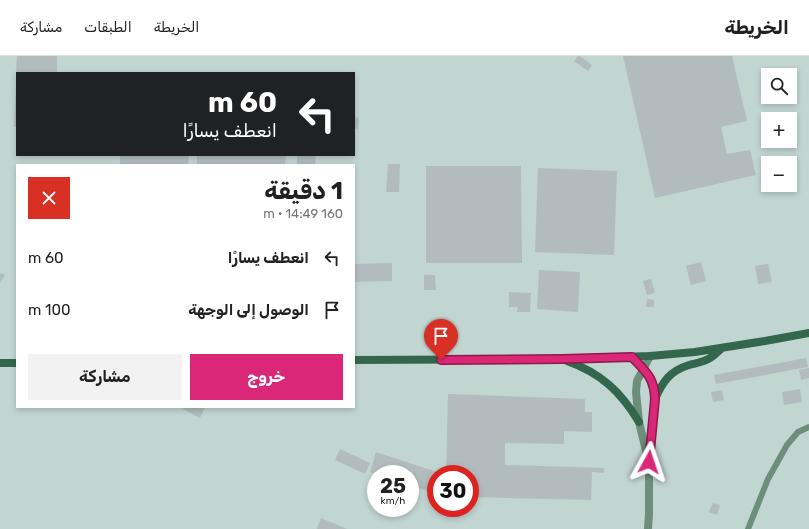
<!DOCTYPE html>
<html lang="ar">
<meta charset="utf-8">
<style>
:root{--surface:#fff;--page:#f2f2f2;--text:#222;--muted:#767676;--line:#e0e0e0;--accent:#db2777}
body{margin:0;font-family:Rubik,"Noto Naskh Arabic",sans-serif;background:var(--page);color:var(--text);direction:rtl;height:100vh;display:flex;flex-direction:column;font-size:15px;white-space:nowrap}
*{box-sizing:border-box;margin:0}
p{font-size:13px;color:var(--muted)}
.icon{flex:none;width:22px;height:22px;fill:none;stroke:currentColor;stroke-width:2;stroke-linecap:round;stroke-linejoin:round}
.map{position:relative;flex:1;overflow:hidden;direction:ltr}
.details{position:absolute;left:16px;top:108px;width:339px;height:244px;display:flex;flex-direction:column;background:var(--surface);border-radius:0px;box-shadow:0 2px 6px #0003;direction:rtl}
.details>*{flex:none}
.top-card{position:absolute;left:16px;top:16px;width:339px;height:84px;border-radius:0px;box-shadow:0 2px 6px #0003;direction:rtl;background:#202124;color:#fff;overflow:hidden}
.tools{position:absolute;left:761px;top:12px;display:grid;gap:8px}
.tools a{display:grid;place-items:center;width:36px;height:36px;border-radius:0px;background:var(--surface);box-shadow:0 2px 6px #0003;font-size:20px}
.speed{position:absolute;left:367px;top:409px;display:flex;gap:8px;font-size:20px;font-weight:700;text-align:center}
.speed>*{display:grid;place-content:center;width:52px;height:52px;border-radius:50%;background:var(--surface);box-shadow:0 2px 6px #0003;line-height:1}
.speed small{font-size:10px;font-weight:400}
.speed .limit{border:6px solid #d22;background:#fff;color:#111}
.pin{position:absolute;display:grid;place-items:center;width:34px;height:34px;color:#fff;margin:-41px -17px;border-radius:50% 50% 50% 0;rotate:-45deg;box-shadow:0 0 4px #0007}
.pin .icon{rotate:45deg}
.me{position:absolute;width:44px;margin:-22px;rotate:5deg;stroke-linejoin:round;filter:drop-shadow(0 0 3px #0008)}
.turn{display:flex;align-items:center;gap:14px;height:84px;padding:0 12px;font-size:18px}
.turn .icon{width:52px;height:52px;stroke-width:2.5}
.turn b{display:block;font-size:28px;line-height:34px}
.round{display:grid;place-items:center;flex:none;width:42px;height:42px;border-radius:0px;background:var(--page)}
.headline{display:flex;align-items:center;justify-content:space-between;height:68px;padding:0 12px}
h1{font-size:24px;font-weight:700;line-height:30px}
.button{display:flex;gap:8px;margin-top:auto;padding:8px 12px}
.button a{flex:1;height:46px;border-radius:0px;background:var(--accent);color:#fff;font-size:16px;font-weight:700;line-height:46px;text-align:center}
.button a+a{background:var(--page);color:var(--text)}
ul{padding:0;list-style:none}
li{display:flex;align-items:center;gap:12px;height:52px;padding:0 12px}
li div{flex:1}
li b{display:block;font-size:15px}
li em{font-style:normal}
header{display:flex;align-items:center;gap:24px;box-sizing:border-box;height:56px;padding:0 20px;background:var(--surface);border-bottom:1px solid var(--line)}
header strong{font-size:19px}
nav{display:flex;gap:22px;margin-inline-start:auto;font-size:14px}
.map>svg:first-child{display:block}
.built{fill:#c1d5d1;fill-rule:evenodd}
.building{fill:#b2bcbe}
.lines{fill:none;stroke-linecap:round;stroke-linejoin:round}
.service{stroke:#6c8e7b;stroke-width:6}
.minor{stroke:#6c8e7b;stroke-width:8}
.secondary{stroke:#32674d;stroke-width:8}
.route-casing{stroke:#8e194d;stroke-width:10}
.route{stroke:#db2777;stroke-width:7}
</style>
<header>
<strong>الخريطة</strong>
<nav><a>الخريطة</a><a>الطبقات</a><a>مشاركة</a></nav>
</header>
<div class="map">
<svg width="809" height="473" viewBox="0 0 809 473">
<rect width="100%" height="100%" fill="#d6e1df"/>
<path class="built" d="M 0,0 L 809,0 L 809,473 L 0,473 ZM 17,17 L 354,17 L 354,99 L 17,99 ZM 768,19 L 790,19 L 790,41 L 768,41 ZM 768,63 L 790,63 L 790,85 L 768,85 ZM 768,107 L 790,107 L 790,129 L 768,129 ZM 17,109 L 354,109 L 354,351 L 17,351 ZM 376,418 L 410,418 L 410,452 L 376,452 ZM 436,418 L 470,418 L 470,452 L 436,452 Z"/>
<path class="building" d="M 17,0 L 57,0 L 57,17 L 16,17 Z
M 578,0 L 580,0 L 592,9 L 588,15 L 574,5 Z
M 623,0 L 732,0 L 747,65 L 721,71 L 727,98 L 750,94 L 756,119 L 655,142 Z
M 16,29 L 17,29 L 17,71 L 14,71 Z
M 354,61 L 359,62 L 358,73 L 354,72 Z
M 120,99 L 189,99 L 188,109 L 132,109 L 120,108 Z
M 197,99 L 286,99 L 285,109 L 197,109 Z
M 297,99 L 316,99 L 315,109 L 297,109 Z
M 388,108 L 400,108 L 399,136 L 386,136 Z
M 426,110 L 521,110 L 522,207 L 426,207 Z
M 538,112 L 617,115 L 614,199 L 535,196 Z
M 701,206 L 706,225 L 691,229 L 686,210 Z
M 392,207 L 392,225 L 354,226 L 354,208 Z
M 768,208 L 772,226 L 758,228 L 755,210 Z
M 539,214 L 580,216 L 578,256 L 537,253 Z
M 0,217 L 5,219 L 0,227 Z
M 424,219 L 435,219 L 436,234 L 424,234 Z
M 651,223 L 655,237 L 647,239 L 643,225 Z
M 509,236 L 531,237 L 530,256 L 517,256 L 518,251 L 509,251 Z
M 647,243 L 654,244 L 654,251 L 646,251 Z
M 806,302 L 808,311 L 716,328 L 714,319 Z
M 809,312 L 809,322 L 801,324 L 799,314 Z
M 800,333 L 802,346 L 784,349 L 782,336 Z
M 722,334 L 724,344 L 713,346 L 711,336 Z
M 448,338 L 585,343 L 585,356 L 592,356 L 592,376 L 564,375 L 564,388 L 505,387 L 505,409 L 604,412 L 604,417 L 592,416 L 591,444 L 470,441 L 470,418 L 446,418 Z
M 184,351 L 205,351 L 200,362 L 183,353 Z
M 340,393 L 370,407 L 365,418 L 335,404 Z
M 376,396 L 443,418 L 436,418 L 436,438 L 410,429 L 410,418 L 376,418 L 370,416 Z
M 713,447 L 720,449 L 717,459 L 709,456 Z
M 321,462 L 347,473 L 317,473 Z"/>
<g class="lines">
<path class="service" d="M 748,473 L 768,423 L 787,389 L 798,376 L 809,371"/>
<path class="minor" d="M 632,301 L 651,322 L 655,333 L 655,343 L 649,406 L 649,458 L 648,473
M 647,399 L 639,366 L 636,336 L 637,325 L 650,300"/>
<path class="secondary" d="M 354,304 L 563,303 L 650,300 L 695,296 L 765,285 L 809,277
M 567,305 C 601,317 621,336 639,366
M 0,307 L 17,307
M 655,343 C 663,325 670,315 689,309 C 696,307 704,306 710,302 C 715,299 718,295 722,292"/>
</g>
<g class="lines">
<defs>
<path id="route" d="M 441,304 L 563,303 L 632,301 C 646,316 654,321 655,343 L 649,406"/>
</defs>
<use href="#route" class="route-casing"/>
<use href="#route" class="route"/>
</g>
</svg>
<div class="tools">
<a><svg class="icon" aria-label="search" viewBox="0 0 24 24"><circle cx="10" cy="10" r="6"/><path d="M15 15l6 6"/></svg></a>
<a>+</a>
<a>−</a>
</div>
<div class="speed"><div>25<small>km/h</small></div><div class="limit">30</div></div>
<div class="pin" style="left:441px;top:304px;background:#d93025"><svg class="icon" aria-label="arrive" viewBox="0 0 24 24"><path d="M6 21V4h12l-3 4 3 4H6"/></svg></div>
<svg class="me" style="left:649px;top:406px" viewBox="-20 -20 40 40"><path d="M0-17L14 15 0 8-14 15z" fill="#db2777" stroke="#fff" stroke-width="4"/></svg>
<div class="top-card">
<div class="turn"><svg class="icon" aria-label="left" viewBox="0 0 24 24"><path d="M17 20v-9H6M10 6l-5 5 5 5"/></svg><div><b>60 m</b>انعطف يسارًا</div></div>
</div>
<section class="details">
<div class="headline"><div><h1>1 دقيقة</h1><p>160 m · 14:49</p></div><a class="round" style="background:#d93025;color:#fff"><svg class="icon" aria-label="close" viewBox="0 0 24 24"><path d="M6 6l12 12M18 6L6 18"/></svg></a></div>
<ul>
<li><svg class="icon" aria-label="left" viewBox="0 0 24 24"><path d="M17 20v-9H6M10 6l-5 5 5 5"/></svg><div><b>انعطف يسارًا</b></div><em>60 m</em></li>
<li><svg class="icon" aria-label="arrive" viewBox="0 0 24 24"><path d="M6 21V4h12l-3 4 3 4H6"/></svg><div><b>الوصول إلى الوجهة</b></div><em>100 m</em></li>
</ul>
<div class="button"><a>خروج</a><a>مشاركة</a></div>
</section>
</div>
